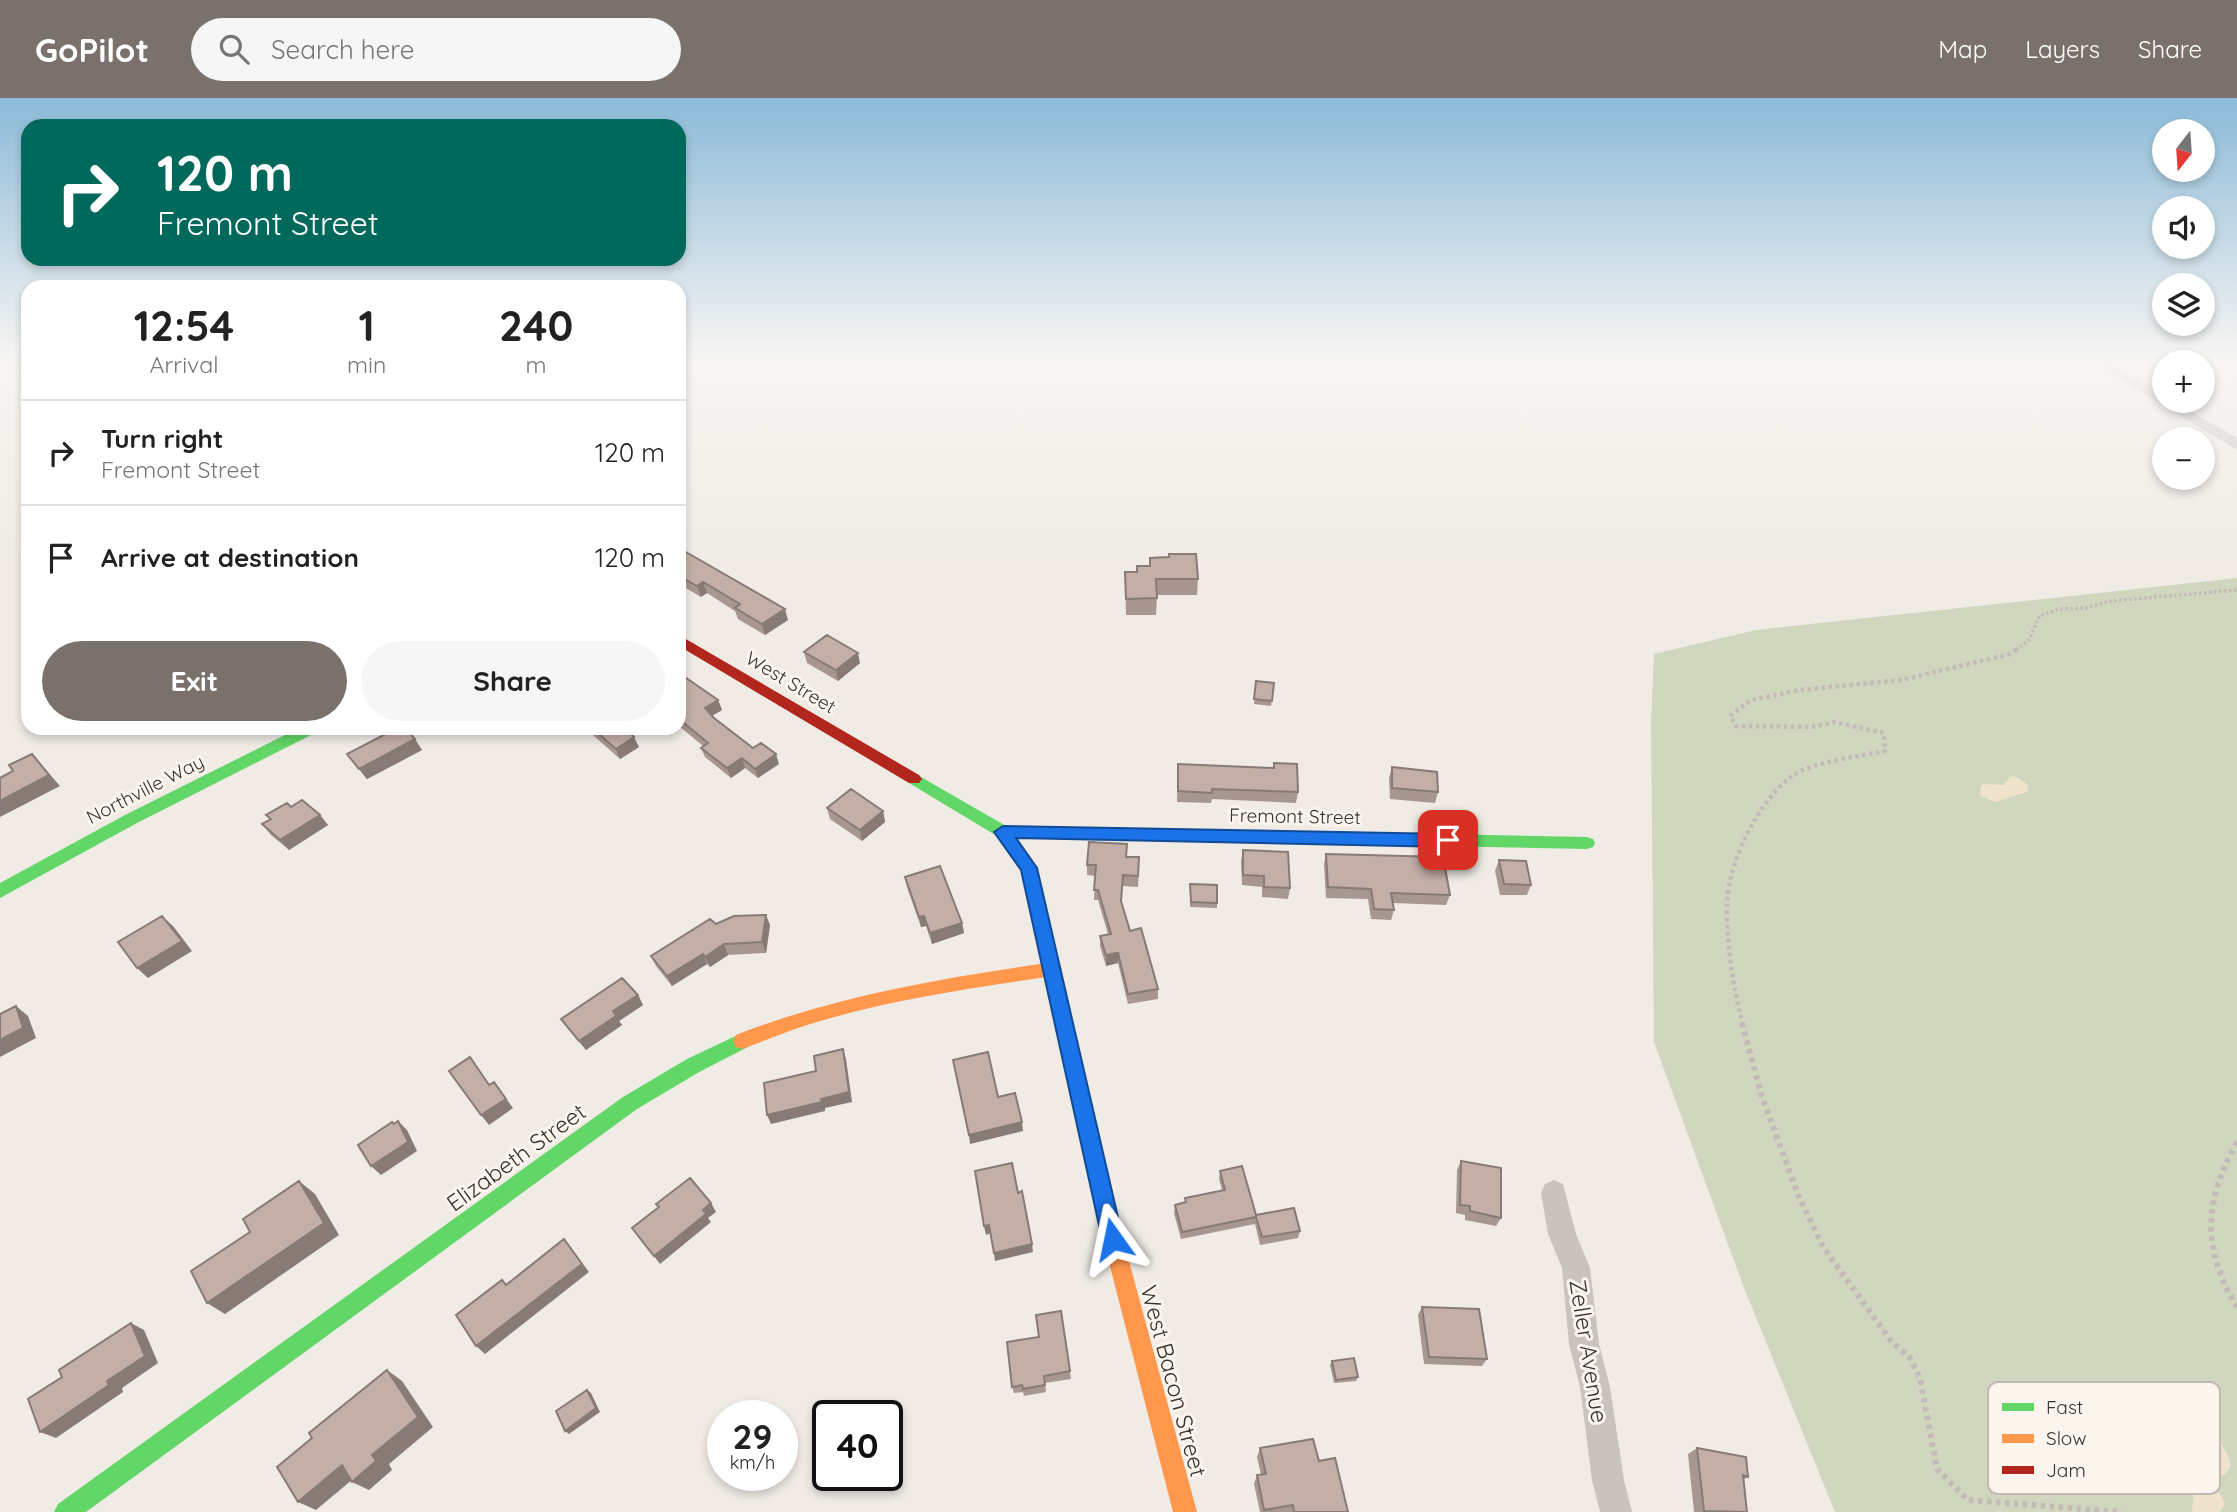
<!DOCTYPE html>
<meta charset="utf-8">
<style>
:root{--surface:#fff;--page:#f6f6f6;--text:#222;--muted:#767676;--line:#e0e0e0;--accent:#7a716c}
body{margin:0;font-family:Quicksand,sans-serif;background:var(--page);color:var(--text);height:100vh;display:flex;flex-direction:column;font-size:26px;white-space:nowrap}
*{box-sizing:border-box;margin:0}
p{font-size:23px;color:var(--muted)}
.icon{flex:none;width:38px;height:38px;fill:none;stroke:currentColor;stroke-width:2;stroke-linecap:round;stroke-linejoin:round}
.map{position:relative;flex:1;overflow:hidden}
.panel{position:absolute;left:21px;top:182px;width:665px;height:455px;display:flex;flex-direction:column;background:var(--surface);border-radius:21px;box-shadow:0 4px 10px #0003}
.panel>*{flex:none}
.top-card{position:absolute;left:21px;top:21px;width:665px;height:147px;border-radius:21px;box-shadow:0 4px 10px #0003;background:#00695c;color:#fff;overflow:hidden}
.needle{width:46px;rotate:197deg}
.controls{position:absolute;left:2152px;top:21px;display:grid;gap:14px}
.controls a{display:grid;place-items:center;width:63px;height:63px;border-radius:50%;background:var(--surface);box-shadow:0 4px 10px #0003;font-size:35px}
.speed{position:absolute;left:707px;top:1302px;display:flex;gap:14px;font-size:35px;font-weight:700;text-align:center}
.speed>*{display:grid;place-content:center;width:91px;height:91px;border-radius:50%;background:var(--surface);box-shadow:0 4px 10px #0003;line-height:1}
.speed small{font-size:18px;font-weight:400}
.speed .limit{border:4px solid #111;border-radius:10px;background:#fff;color:#111}
.pin{position:absolute;display:grid;place-items:center;width:60px;height:60px;color:#fff;margin:-30px;border-radius:14px;box-shadow:0 4px 10px #0006}
.me{position:absolute;width:77px;margin:-38px;rotate:348deg;stroke-linejoin:round;filter:drop-shadow(0 0 5px #0008)}
.turn{display:flex;align-items:center;gap:24px;height:147px;padding:0 21px;font-size:32px}
.turn .icon{width:91px;height:91px;stroke-width:2.5}
.turn b{display:block;font-size:49px;line-height:60px}
.eta{display:flex;justify-content:space-evenly;align-items:center;height:119px;text-align:center}
.eta b{font-size:42px;font-weight:800;line-height:49px}
.action{display:flex;gap:14px;margin-top:auto;padding:14px 21px}
.action a{flex:1;height:80px;border-radius:42px;background:var(--accent);color:#fff;font-size:28px;font-weight:800;line-height:80px;text-align:center}
.action a+a{background:var(--page);color:var(--text)}
ul{padding:0;list-style:none}
li{display:flex;align-items:center;gap:21px;height:105px;padding:0 21px;border-top:2px solid var(--line)}
li div{flex:1}
li b{display:block;font-size:26px}
li em{font-style:normal}
header{display:flex;align-items:center;gap:42px;box-sizing:border-box;height:98px;padding:0 35px;background:var(--accent);color:#fff}
header strong{font-size:33px}
nav{display:flex;gap:38px;margin-inline-start:auto;font-size:24px}
.search{width:490px;height:63px;background:var(--page);display:flex;align-items:center;gap:18px;box-sizing:border-box;padding:0 24px;border-radius:38px;color:var(--muted);font-size:26px}
.map>svg:first-child{display:block}
.green{fill:#d1d6bf}
.sand{fill:#efe3cc}
.lines{fill:none;stroke-linecap:round;stroke-linejoin:round}
.path-far2{stroke:#c2bbb6;stroke-width:3.5;stroke-dasharray:2.5 2.5;stroke-linecap:butt}
.path-far1{stroke:#c2bbb6;stroke-width:4.5;stroke-dasharray:3.5 3.5;stroke-linecap:butt}
.path{stroke:#c2bbb6;stroke-width:6;stroke-dasharray:4.5 4.5;stroke-linecap:butt}
.street{fill:#c9c3be;fill-rule:evenodd}
.fast{fill:#63d668;fill-rule:evenodd}
.slow{fill:#ff974d;fill-rule:evenodd}
.jam{fill:#b3261e;fill-rule:evenodd}
.wall{fill:#a89690}
.shaded-wall{fill:#887a75}
.building{fill:#c3afa7;stroke:#887a75;stroke-width:2}
.route{fill:#1a73e8;stroke:#114b97;stroke-width:2}
.labels{text-anchor:middle;dominant-baseline:central;stroke-width:6;stroke-linejoin:round;paint-order:stroke}
.street-label{font-size:19px;fill:#3b302b;stroke:#fbf5ee}
.near-street-label{font-size:23px;fill:#3b302b;stroke:#fbf5ee}
.key{fill:#fbf5ee;stroke:#c1bab4;stroke-width:2}
.key-label{font-size:19px;fill:#3b302b}
</style>
<header>
<strong>GoPilot</strong>
<div class="search"><svg class="icon" aria-label="search" viewBox="0 0 24 24"><circle cx="10" cy="10" r="6"/><path d="M15 15l6 6"/></svg>Search here</div>
<nav><a>Map</a><a>Layers</a><a>Share</a></nav>
</header>
<div class="map">
<svg width="2237" height="1414" viewBox="0 0 2237 1414">
<rect width="100%" height="100%" fill="#f0ebe5"/>
<path class="green" d="M 2237,480 L 2237,1414 L 1835,1414 L 1744,1190 L 1654,944 L 1651,624 L 1654,556 L 1756,532 Z"/>
<path class="sand" d="M 2011,678 L 2017,679 L 2028,687 L 2027,694 L 1995,704 L 1981,698 L 1980,690 L 1983,686 L 2004,687 Z
M 2186,1315 C 2207,1322 2225,1346 2231,1367 L 2226,1376 L 2215,1377 L 2196,1365 L 2190,1340 L 2183,1327 L 2183,1316 Z
M 2204,1385 C 2214,1389 2222,1395 2225,1406 L 2220,1414 L 2192,1414 L 2194,1390 L 2197,1386 Z"/>
<g class="lines">
<path class="path-far2" d="M 2016,552 L 2030,541 L 2039,518 L 2059,511 L 2086,510 L 2111,503 L 2237,492"/>
<path class="path-far1" d="M 1743,927 C 1733,889 1726,844 1727,805 C 1729,762 1758,704 1792,678 C 1811,664 1861,658 1885,653 L 1884,635 L 1834,624 L 1812,629 L 1736,628 L 1730,618 L 1751,602 L 1800,592 L 1902,582 L 2010,556 L 2018,550"/>
<path class="path" d="M 1742,925 L 1761,996 L 1799,1099 L 1823,1149 L 1891,1243 L 1910,1260 L 1920,1280 L 1937,1371 L 1968,1402 L 2122,1414
M 2237,1044 C 2204,1104 2201,1149 2237,1209"/>
<path class="street" d="M 0,262 L 13,262 L 0,268 Z
M 2088,262 L 2105,262 L 2165,297 L 2165,303 L 2174,303 L 2237,340 L 2237,352 Z
M 1554,1082 L 1563,1086 L 1576,1136 L 1590,1170 L 1599,1246 L 1610,1289 L 1624,1382 L 1632,1414 L 1600,1414 L 1592,1382 L 1580,1289 L 1569,1246 L 1562,1170 L 1548,1136 L 1541,1095 L 1545,1086 Z"/>
<path class="fast" d="M 299,630 L 319,630 L 317,634 L 137,725 L 0,800 L 0,785 L 125,717 Z
M 914,675 L 1006,728 L 1587,739 L 1593,741 L 1595,745 L 1593,749 L 1587,751 L 1017,740 L 1037,770 L 1100,1041 L 1097,1047 L 1090,1050 L 1083,1047 L 1080,1041 L 1021,772 L 997,738 L 909,685 L 906,681 L 909,677 Z
M 742,935 L 748,937 L 751,943 L 748,949 L 701,973 L 637,1011 L 86,1414 L 54,1414 L 58,1406 L 623,999 L 687,961 Z"/>
<path class="slow" d="M 1053,864 L 1059,866 L 1062,871 L 1059,876 L 1053,878 C 974,890 894,901 817,924 C 792,931 767,942 742,951 L 736,949 L 733,943 L 736,937 C 838,897 944,880 1053,864 Z
M 1090,1032 L 1097,1035 L 1100,1041 L 1123,1141 L 1197,1414 L 1173,1414 L 1103,1141 L 1080,1041 L 1083,1035 Z"/>
<path class="jam" d="M 679,537 L 919,677 L 922,681 L 919,685 L 909,685 L 679,548 Z"/>
</g>
<path class="wall" d="M 679,450 L 788,522 L 765,537 L 738,521 L 735,513 L 707,495 L 701,499 L 679,486 Z
M 1125,474 L 1198,481 L 1197,497 L 1157,497 L 1156,517 L 1126,517 Z
M 804,554 L 860,565 L 838,583 L 807,565 Z
M 679,575 L 718,602 L 722,612 L 712,618 L 753,650 L 779,666 L 758,680 L 745,670 L 731,680 L 705,659 L 701,650 L 703,648 L 679,628 Z
M 1256,583 L 1274,585 L 1271,608 L 1254,606 Z
M 585,630 L 627,630 L 625,631 L 639,649 L 620,661 Z
M 422,652 L 367,681 L 347,656 Z
M 1274,665 L 1298,694 L 1296,705 L 1212,701 L 1211,705 L 1177,704 L 1178,666 L 1273,670 Z
M 1392,669 L 1438,694 L 1435,705 L 1390,701 L 1389,680 Z
M 291,709 L 320,717 L 328,727 L 289,752 L 271,737 L 262,726 L 270,722 L 266,717 Z
M 827,710 L 883,713 L 885,724 L 862,743 L 830,721 Z
M 1243,752 L 1290,790 L 1288,801 L 1262,799 L 1262,789 L 1242,787 L 1241,763 Z
M 1326,756 L 1450,797 L 1446,807 L 1393,805 L 1394,812 L 1391,822 L 1371,821 L 1368,801 L 1326,800 L 1324,766 Z
M 1127,759 L 1139,770 L 1138,789 L 1122,788 L 1121,805 L 1130,833 L 1158,891 L 1158,901 L 1128,906 L 1118,865 L 1106,868 L 1100,848 L 1100,838 L 1108,836 L 1098,802 L 1094,802 L 1095,778 L 1087,777 L 1087,767 Z
M 1499,762 L 1531,787 L 1527,797 L 1500,797 L 1495,773 Z
M 905,779 L 962,825 L 964,835 L 932,846 L 926,828 L 921,829 L 907,789 Z
M 1190,786 L 1217,805 L 1217,810 L 1190,809 Z
M 716,826 L 770,827 L 766,855 L 728,857 L 710,869 L 707,866 L 672,888 L 656,868 L 651,858 Z
M 638,897 L 643,907 L 619,923 L 622,927 L 586,952 L 568,931 L 561,921 Z
M 1461,1063 L 1501,1120 L 1496,1128 L 1465,1122 L 1465,1117 L 1456,1115 L 1457,1072 Z
M 1220,1073 L 1256,1117 L 1300,1133 L 1298,1140 L 1260,1147 L 1255,1126 L 1181,1141 L 1174,1115 L 1175,1107 L 1185,1105 L 1185,1100 L 1222,1092 L 1219,1081 Z
M 1422,1209 L 1487,1261 L 1482,1268 L 1424,1266 L 1418,1217 Z
M 1061,1213 L 1071,1281 L 1045,1285 L 1046,1294 L 1024,1298 L 1023,1294 L 1014,1295 L 1012,1289 L 1039,1239 Z
M 1332,1263 L 1358,1279 L 1356,1283 L 1334,1285 L 1330,1267 Z
M 1260,1350 L 1319,1363 L 1348,1414 L 1260,1414 L 1254,1386 L 1257,1377 L 1261,1377 L 1257,1359 Z
M 1697,1350 L 1748,1379 L 1743,1382 L 1747,1414 L 1694,1414 L 1688,1356 Z"/>
<path class="shaded-wall" d="M 703,484 L 707,495 L 701,499 L 697,488 Z
M 785,511 L 788,522 L 765,537 L 762,526 Z
M 858,555 L 860,565 L 838,583 L 836,572 Z
M 718,602 L 722,612 L 708,620 L 705,610 Z
M 634,639 L 639,649 L 620,661 L 616,651 Z
M 415,641 L 422,652 L 367,681 L 359,671 Z
M 32,656 L 60,688 L 0,719 L 0,703 Z
M 776,656 L 779,666 L 758,680 L 755,671 Z
M 742,660 L 745,670 L 731,680 L 727,670 Z
M 883,713 L 885,724 L 862,743 L 860,732 Z
M 320,717 L 328,727 L 289,752 L 280,742 Z
M 766,817 L 770,827 L 766,855 L 762,844 Z
M 162,818 L 173,828 L 192,853 L 148,880 L 137,870 Z
M 924,818 L 926,828 L 921,829 L 919,819 Z
M 962,825 L 964,835 L 932,846 L 930,835 Z
M 724,846 L 728,857 L 710,869 L 705,859 Z
M 1118,855 L 1118,865 L 1106,868 L 1106,857 Z
M 703,856 L 707,866 L 672,888 L 667,878 Z
M 638,897 L 643,907 L 619,923 L 622,927 L 586,952 L 579,943 L 613,913 Z
M 16,908 L 28,918 L 36,940 L 0,959 L 0,942 Z
M 843,951 L 846,961 L 852,1004 L 825,1010 L 825,1013 L 771,1026 L 767,1017 Z
M 494,984 L 513,1010 L 489,1027 L 481,1017 Z
M 398,1023 L 407,1032 L 417,1053 L 381,1077 L 371,1068 Z
M 1022,1024 L 1023,1033 L 970,1046 L 969,1037 Z
M 299,1083 L 315,1096 L 339,1137 L 225,1216 L 207,1205 Z
M 711,1105 L 716,1114 L 708,1120 L 711,1124 L 660,1166 L 654,1158 Z
M 989,1127 L 991,1135 L 986,1137 L 984,1128 Z
M 564,1141 L 589,1174 L 485,1256 L 476,1248 Z
M 1032,1146 L 1033,1154 L 995,1163 L 994,1155 Z
M 131,1225 L 144,1232 L 158,1265 L 122,1290 L 123,1294 L 56,1340 L 40,1334 L 107,1283 Z
M 387,1272 L 402,1283 L 433,1329 L 389,1366 L 392,1372 L 369,1392 L 352,1384 L 372,1357 Z
M 587,1292 L 591,1295 L 600,1314 L 569,1336 L 565,1333 Z
M 342,1367 L 359,1376 L 316,1412 L 298,1404 Z"/>
<path class="building" d="M 14,262 L 28,262 L 28,287 Z
M 679,450 L 785,511 L 762,526 L 735,510 L 740,506 L 703,484 L 697,488 L 679,478 Z
M 1169,456 L 1196,456 L 1198,481 L 1156,481 L 1157,500 L 1126,501 L 1125,474 L 1137,474 L 1137,468 L 1150,468 L 1150,460 L 1169,459 Z
M 827,537 L 858,555 L 836,572 L 804,554 Z
M 679,575 L 718,602 L 705,610 L 714,620 L 753,650 L 761,645 L 776,656 L 755,671 L 742,660 L 727,670 L 701,650 L 708,645 L 679,621 Z
M 1256,583 L 1274,585 L 1272,603 L 1254,601 Z
M 397,630 L 405,630 L 415,641 L 359,671 L 347,656 Z
M 592,630 L 624,630 L 634,639 L 616,651 Z
M 32,656 L 49,677 L 0,703 L 0,680 L 13,673 L 9,667 Z
M 1274,665 L 1297,666 L 1298,694 L 1212,691 L 1212,695 L 1178,693 L 1178,666 L 1274,670 Z
M 1392,669 L 1437,674 L 1438,694 L 1392,690 Z
M 851,691 L 883,713 L 860,732 L 827,710 Z
M 302,702 L 320,717 L 280,742 L 262,726 L 271,721 L 266,717 L 287,705 L 291,709 Z
M 1089,744 L 1127,746 L 1126,759 L 1139,759 L 1138,778 L 1123,777 L 1121,803 L 1130,833 L 1141,830 L 1158,891 L 1128,896 L 1118,855 L 1106,857 L 1100,838 L 1111,836 L 1098,792 L 1094,792 L 1096,767 L 1087,767 Z
M 1243,752 L 1288,754 L 1290,790 L 1264,789 L 1264,778 L 1243,777 Z
M 1326,756 L 1443,759 L 1450,797 L 1391,795 L 1394,812 L 1374,811 L 1371,791 L 1328,789 Z
M 1499,762 L 1526,763 L 1531,787 L 1504,786 Z
M 940,768 L 962,825 L 930,835 L 924,818 L 919,819 L 905,779 Z
M 1190,786 L 1217,787 L 1217,805 L 1191,804 Z
M 766,817 L 762,844 L 724,846 L 705,859 L 703,856 L 667,878 L 651,858 L 710,821 L 716,826 L 734,818 Z
M 162,818 L 182,843 L 137,870 L 118,844 Z
M 622,880 L 638,897 L 613,913 L 616,918 L 579,943 L 561,921 Z
M 16,908 L 23,930 L 0,942 L 0,916 Z
M 843,951 L 849,994 L 821,1001 L 822,1004 L 767,1017 L 764,985 L 816,973 L 814,958 Z
M 988,954 L 998,999 L 1015,995 L 1022,1024 L 969,1037 L 953,962 Z
M 470,959 L 489,987 L 494,984 L 506,1001 L 481,1017 L 449,973 Z
M 398,1023 L 408,1044 L 371,1068 L 358,1047 L 392,1024 L 394,1026 Z
M 1461,1063 L 1501,1070 L 1501,1120 L 1470,1113 L 1470,1108 L 1460,1107 Z
M 1012,1065 L 1018,1095 L 1022,1093 L 1032,1146 L 994,1155 L 989,1127 L 984,1128 L 975,1073 Z
M 1242,1068 L 1256,1117 L 1294,1110 L 1300,1133 L 1262,1139 L 1256,1119 L 1182,1134 L 1175,1107 L 1186,1104 L 1185,1100 L 1225,1092 L 1220,1073 Z
M 690,1080 L 711,1105 L 703,1112 L 706,1116 L 654,1158 L 632,1130 L 659,1109 L 656,1106 Z
M 299,1083 L 324,1125 L 207,1205 L 191,1173 L 250,1134 L 243,1121 Z
M 564,1141 L 582,1166 L 476,1248 L 456,1217 L 502,1182 L 506,1187 Z
M 1422,1209 L 1479,1211 L 1487,1261 L 1429,1259 Z
M 1061,1213 L 1070,1273 L 1044,1278 L 1045,1287 L 1023,1291 L 1022,1287 L 1012,1289 L 1007,1244 L 1039,1239 L 1036,1217 Z
M 131,1225 L 145,1258 L 107,1283 L 109,1287 L 40,1334 L 28,1301 L 62,1279 L 59,1272 Z
M 1354,1260 L 1358,1279 L 1336,1282 L 1332,1263 Z
M 387,1272 L 418,1319 L 372,1357 L 376,1363 L 352,1384 L 342,1367 L 298,1404 L 277,1369 L 312,1340 L 309,1335 Z
M 587,1292 L 596,1310 L 565,1333 L 556,1313 Z
M 1313,1341 L 1319,1363 L 1335,1360 L 1348,1414 L 1294,1414 L 1293,1407 L 1264,1412 L 1257,1377 L 1266,1376 L 1260,1350 Z
M 1697,1350 L 1746,1359 L 1748,1379 L 1743,1377 L 1747,1414 L 1704,1413 Z"/>
<linearGradient id="sky" x2="0" y2="1"><stop stop-color="#8bbad8"/><stop offset="0.57" stop-color="#f8f6f3"/><stop offset="1" stop-color="#f8f6f3" stop-opacity="0"/></linearGradient>
<rect width="2237" height="460" fill="url(#sky)"/>
<path class="route" d="M 1003,728 L 1448,736 L 1456,742 L 1448,749 L 1016,740 L 1037,770 L 1123,1141 L 1120,1148 L 1113,1151 L 1105,1148 L 1102,1141 L 1021,772 L 994,734 Z"/>
<g class="labels">
<g class="street-label">
<text transform="translate(791 584) rotate(31)">West Street</text>
<text transform="translate(145 691) rotate(-27)">Northville Way</text>
<text transform="translate(1295 718) rotate(1)">Fremont Street</text>
</g>
<g class="near-street-label">
<text transform="translate(516 1059) rotate(-36)">Elizabeth Street</text>
<text transform="translate(1589 1253) rotate(81)">Zeller Avenue</text>
<text transform="translate(1174 1283) rotate(75)">West Bacon Street</text>
</g>
</g>
<rect x="1988" y="1284" width="232" height="112" rx="10" class="key"/>
<rect x="2002" y="1305" width="32" height="8" fill="#63d668"/>
<rect x="2002" y="1336" width="32" height="9" fill="#ff974d"/>
<rect x="2002" y="1368" width="32" height="8" fill="#b3261e"/>
<g class="key-label">
<text x="2046" y="1316">Fast</text>
<text x="2046" y="1347">Slow</text>
<text x="2046" y="1379">Jam</text>
</g>
</svg>
<div class="controls">
<a><svg class="needle" viewBox="-14 -14 28 28"><path d="M0-13l5 13h-10z" fill="#e53935"/><path d="M0 13l5-13h-10z" fill="#767676"/></svg></a>
<a><svg class="icon" aria-label="sound" viewBox="0 0 24 24"><path d="M4 9h4l5-4v14l-5-4H4zM17 9q2 3 0 6"/></svg></a>
<a><svg class="icon" aria-label="layers" viewBox="0 0 24 24"><path d="M12 4l9 5-9 5-9-5zM3 14l9 5 9-5"/></svg></a>
<a>+</a>
<a>−</a>
</div>
<div class="speed"><div>29<small>km/h</small></div><div class="limit">40</div></div>
<div class="pin" style="left:1448px;top:742px;background:#d93025"><svg class="icon" aria-label="arrive" viewBox="0 0 24 24"><path d="M6 21V4h12l-3 4 3 4H6"/></svg></div>
<svg class="me" style="left:1113px;top:1141px" viewBox="-20 -20 40 40"><path d="M0-17L14 15 0 8-14 15z" fill="#1a73e8" stroke="#fff" stroke-width="4"/></svg>
<div class="top-card">
<div class="turn"><svg class="icon" aria-label="right" viewBox="0 0 24 24"><path d="M7 20v-9h11M14 6l5 5-5 5"/></svg><div><b>120 m</b>Fremont Street</div></div>
</div>
<section class="panel">
<div class="eta">
<div><b>12:54</b><p>Arrival</p></div>
<div><b>1</b><p>min</p></div>
<div><b>240</b><p>m</p></div>
</div>
<ul>
<li><svg class="icon" aria-label="right" viewBox="0 0 24 24"><path d="M7 20v-9h11M14 6l5 5-5 5"/></svg><div><b>Turn right</b><p>Fremont Street</p></div><em>120 m</em></li>
<li><svg class="icon" aria-label="arrive" viewBox="0 0 24 24"><path d="M6 21V4h12l-3 4 3 4H6"/></svg><div><b>Arrive at destination</b></div><em>120 m</em></li>
</ul>
<div class="action"><a>Exit</a><a>Share</a></div>
</section>
</div>
